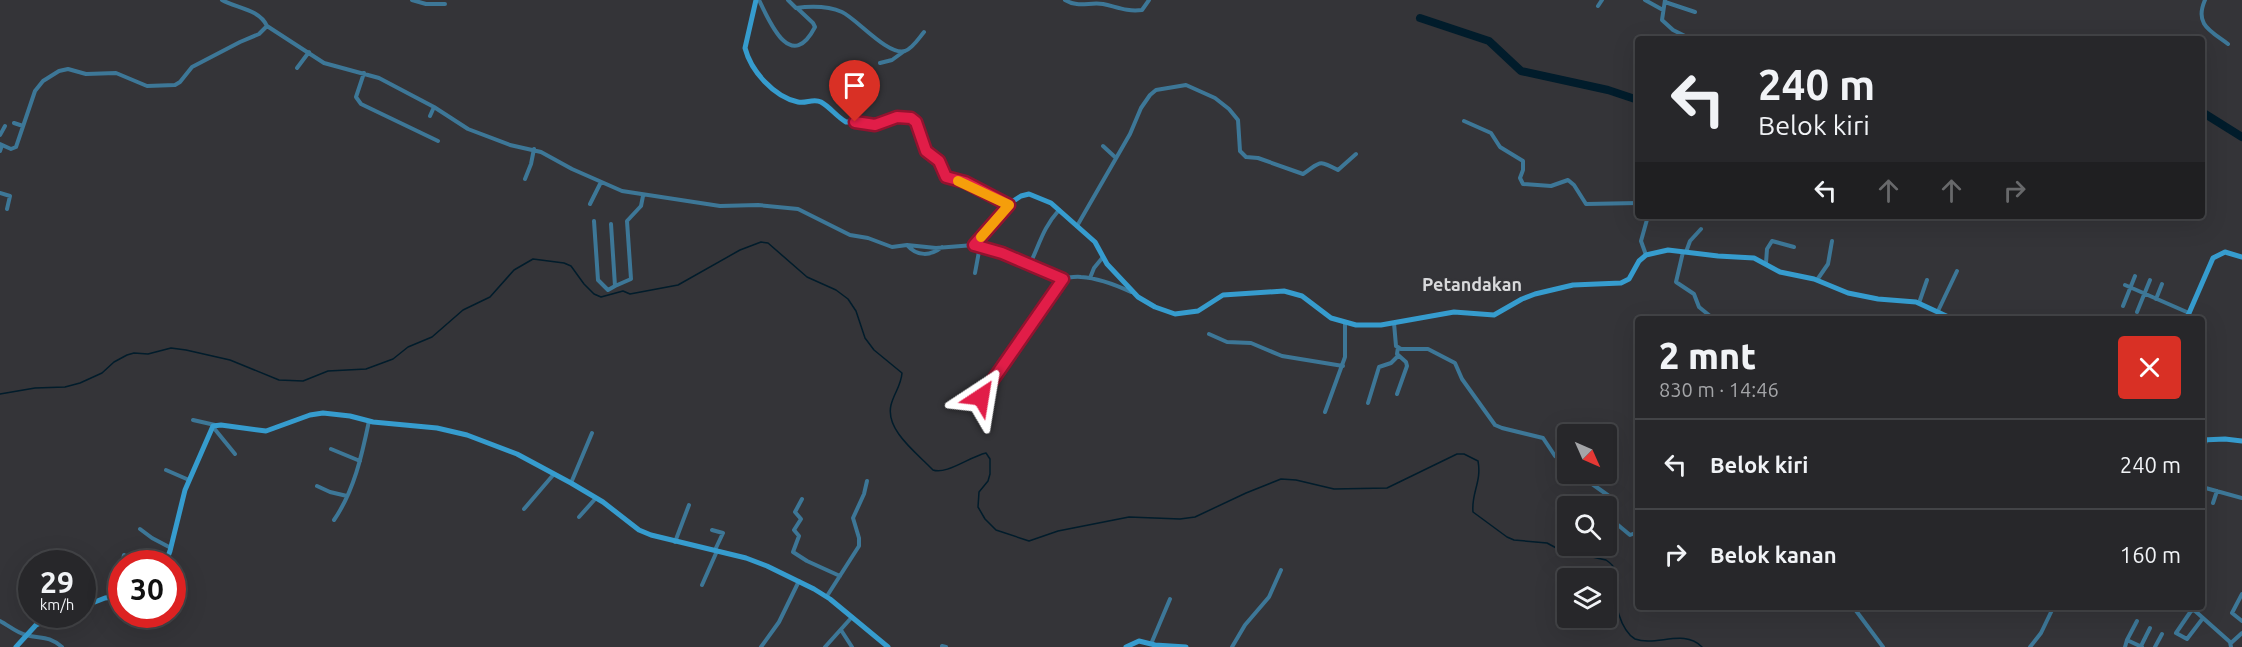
<!DOCTYPE html>
<html lang="id">
<meta charset="utf-8">
<style>
:root{--surface:#27272a;--page:#2f2f32;--text:#f1f3f6;--muted:#a4a5a8;--line:#434447}
body{margin:0;font-family:Ubuntu,sans-serif;background:var(--page);color:var(--text);height:100vh;display:flex;flex-direction:column;font-size:22px;white-space:nowrap}
*{box-sizing:border-box;margin:0}
p{font-size:20px;color:var(--muted)}
.icon{flex:none;width:33px;height:33px;fill:none;stroke:currentColor;stroke-width:2;stroke-linecap:round;stroke-linejoin:round}
.map{position:relative;flex:1;overflow:hidden}
.panel{position:absolute;left:1635px;top:316px;width:570px;height:294px;display:flex;flex-direction:column;background:var(--surface);border-radius:6px;box-shadow:0 6px 24px #0002,0 0 0 2px var(--line)}
.panel>*{flex:none}
.banner{position:absolute;left:1635px;top:36px;width:570px;height:183px;border-radius:6px;box-shadow:0 6px 24px #0002,0 0 0 2px var(--line);background:#27272a;color:var(--text);overflow:hidden}
.needle{width:39px;rotate:135deg}
.tools{position:absolute;left:1557px;top:424px;display:grid;gap:12px}
.tools a{display:grid;place-items:center;width:60px;height:60px;border-radius:6px;background:var(--surface);box-shadow:0 6px 24px #0002,0 0 0 2px var(--line);font-size:30px}
.speed{position:absolute;left:18px;top:550px;display:flex;gap:12px;font-size:30px;font-weight:700;text-align:center}
.speed>*{display:grid;place-content:center;width:78px;height:78px;border-radius:50%;background:var(--surface);box-shadow:0 6px 24px #0002,0 0 0 2px var(--line);line-height:1}
.speed small{font-size:15px;font-weight:400}
.speed .limit{border:9px solid #d22;background:#fff;color:#111}
.pin{position:absolute;display:grid;place-items:center;width:51px;height:51px;color:#fff;margin:-62px -26px;border-radius:50% 50% 50% 0;rotate:-45deg;box-shadow:0 0 6px #0007}
.pin .icon{rotate:45deg}
.me{position:absolute;width:66px;margin:-33px;rotate:33deg;stroke-linejoin:round;filter:drop-shadow(0 0 4px #0008)}
.turn{display:flex;align-items:center;gap:21px;height:126px;padding:0 24px;font-size:27px}
.turn .icon{width:78px;height:78px;stroke-width:2.5}
.turn b{display:block;font-size:42px;line-height:51px}
.lanes{display:flex;align-items:center;height:57px;padding:0 24px;background:#0003;justify-content:center;gap:30px;direction:ltr}
.lanes .off{opacity:.35}
.round{display:grid;place-items:center;flex:none;width:63px;height:63px;border-radius:6px;background:var(--page)}
.overview{display:flex;align-items:center;justify-content:space-between;height:102px;padding:0 24px}
h1{font-size:36px;font-weight:800;line-height:45px}
ul{padding:0;list-style:none}
li{display:flex;align-items:center;gap:18px;height:90px;padding:0 24px;border-top:2px solid var(--line)}
li div{flex:1}
li b{display:block;font-size:22px}
li em{font-style:normal}
.map>svg:first-child{display:block}
.lines{fill:none;stroke-linecap:round;stroke-linejoin:round}
.stream{stroke:#011c2b;stroke-width:1.5}
.river{stroke:#011c2b;stroke-width:8}
.street{stroke:#3d7797;stroke-width:4}
.secondary{stroke:#369cce;stroke-width:5}
.route-casing{stroke:#92132f;stroke-width:15}
.route{stroke:#e11d48;stroke-width:10}
.slow{stroke:#f59e0b;stroke-width:10}
.labels{text-anchor:middle;dominant-baseline:central;stroke-width:4.5;stroke-linejoin:round;paint-order:stroke}
.quarter-label{font-size:18px;font-weight:bold;fill:#d8d9db;stroke:#343438}
</style>
<div class="map">
<svg width="2242" height="647" viewBox="0 0 2242 647">
<rect width="100%" height="100%" fill="#343438"/>
<g class="lines">
<path class="stream" d="M 0,394 L 35,388 L 65,387 L 80,383 L 102,373 L 114,362 L 127,355 L 134,353 L 148,354 L 171,348 L 186,350 L 230,360 L 279,380 L 303,381 L 328,371 L 366,369 L 393,359 L 408,347 L 432,337 L 463,310 L 490,297 L 514,270 L 533,259 L 564,263 L 571,266 L 584,284 L 594,294 L 601,297 L 623,291 L 630,294 L 678,285 L 740,250 L 761,242 L 768,243 L 807,277 L 836,290 L 848,299 L 856,311 L 865,338 L 874,350 L 902,373 C 901,386 894,393 891,405 C 885,430 917,453 933,470 C 946,475 969,457 986,453 L 990,459 L 990,474 L 988,481 L 979,492 L 978,507 L 985,519 L 996,530 L 1029,541 L 1058,531 L 1129,517 L 1180,519 L 1195,517 L 1246,493 L 1281,479 L 1296,480 L 1334,489 L 1387,488 L 1457,454 L 1464,454 L 1478,461 C 1482,482 1471,493 1473,512 L 1507,537 L 1514,540 L 1547,543 L 1560,550 L 1606,560 C 1609,562 1614,566 1615,570 C 1616,574 1614,580 1614,584 C 1614,601 1620,630 1635,639 C 1656,647 1684,628 1702,647"/>
<path class="river" d="M 1420,18 L 1489,41 L 1521,71 L 1608,90 L 1638,100
M 2202,112 L 2242,137"/>
<path class="street" d="M 222,0 C 236,8 259,9 267,26
M 412,0 L 426,4 L 445,4
M 759,0 C 770,23 791,73 815,27 L 813,23 L 797,8
M 788,0 L 796,8 C 811,6 828,6 842,12 C 857,19 888,56 905,51 C 913,48 919,38 924,32
M 1065,0 C 1078,8 1089,2 1103,4 C 1117,7 1127,12 1142,10 L 1149,0
M 1645,0 L 1663,10
M 1665,0 L 1662,20 L 1673,30 L 1691,39
M 2205,0 C 2194,25 2211,31 2228,44
M 1665,2 L 1695,12
M 1598,6 L 1602,0
M 1822,39 L 1823,37
M 880,63 L 892,60 L 903,52
M 297,68 L 309,52
M 364,73 L 356,97 L 361,104 L 438,141
M 430,116 L 434,107
M 1464,121 L 1491,133 L 1500,147 L 1523,161 L 1523,170 L 1520,178 L 1523,184 L 1551,186 L 1568,180 L 1574,185 L 1586,204 L 1638,203
M 14,123 L 23,126
M 0,135 L 5,126
M 0,144 L 11,149 L 16,147 L 35,91 L 43,81 L 59,71 L 68,69 L 86,74 L 116,73 L 147,86 L 175,85 L 180,82 L 192,67 L 240,42 L 259,34 L 267,26 L 324,63 L 379,78 L 434,107 L 468,129 L 510,145 L 541,152 L 572,169 L 622,191 L 720,206 L 758,205 L 798,209 L 850,235 L 868,238 L 892,247 L 907,245 L 936,248 L 974,245 L 1002,253 L 1057,278 C 1065,279 1072,276 1081,277 C 1098,278 1116,285 1131,292
M 1103,146 L 1116,158
M 0,151 L 2,145
M 525,179 L 531,164 L 534,149
M 0,193 L 10,196 L 7,209
M 590,204 L 601,182
M 594,221 L 598,280 L 608,290 L 615,286
M 611,224 L 615,286 L 631,279 L 627,221 L 641,206 L 643,196
M 1077,226 L 1130,134 L 1141,108 L 1150,95 L 1156,90 L 1186,85 L 1215,98 L 1229,109 L 1238,120 L 1240,151 L 1246,157 L 1258,158 L 1303,174 C 1321,162 1317,159 1338,170 L 1356,154
M 907,245 C 917,257 931,256 942,247
M 974,245 L 1008,206
M 1683,252 L 1676,282 L 1694,294 L 1699,307 L 1715,320
M 1686,252 L 1690,241 L 1701,229
M 1646,255 L 1641,241 L 1648,216
M 1766,263 L 1767,249 L 1772,241 L 1794,247
M 1029,266 C 1040,244 1042,229 1059,210
M 975,273 L 980,246
M 1090,278 L 1094,268 L 1103,257
M 1817,280 L 1828,264 L 1832,241
M 2125,285 L 2189,313
M 2156,299 L 2162,284
M 1919,303 L 1927,280
M 2123,306 L 2135,276
M 1938,311 L 1957,271
M 2137,312 L 2150,280
M 1394,323 L 1396,346 L 1401,349 L 1428,349 L 1455,363 L 1462,379 L 1495,425 L 1502,428 L 1543,438 L 1555,456 L 1568,466
M 1209,334 L 1227,342 L 1251,343 L 1282,356 L 1343,366
M 1397,394 L 1407,366 L 1406,362 L 1397,354 L 1398,347
M 981,397 L 1063,279
M 1368,403 L 1379,367 L 1391,363 L 1398,356
M 1325,412 L 1345,357 L 1345,323
M 193,420 L 215,425
M 213,427 L 235,454
M 331,449 L 360,461
M 2202,456 L 2206,440
M 166,470 L 189,480
M 1578,474 L 1609,496 L 1609,501 L 1606,507
M 571,483 L 592,433
M 317,486 L 330,492 L 347,496
M 2202,487 L 2242,498
M 802,499 L 795,512 L 801,519 L 794,530 L 799,536 L 793,552 L 807,561 L 840,576
M 2213,503 L 2217,491
M 524,509 L 554,474
M 579,517 L 596,498
M 334,520 C 354,491 362,455 369,421
M 1606,521 L 1618,525 L 1630,535 L 1638,532
M 140,529 L 152,538 L 171,548
M 712,530 L 723,533 L 715,550
M 675,542 L 689,505
M 122,564 L 124,555
M 702,585 L 717,551
M 2242,594 L 2232,613 L 2242,621
M 827,596 L 859,546 L 859,538 L 853,518 L 864,494 L 867,481
M 110,597 L 112,582 L 122,566
M 1854,608 L 1883,647
M 2203,618 L 2194,610 L 2191,611 L 2176,633 L 2187,639 L 2203,618 L 2230,642 L 2231,647
M 0,621 C 8,625 17,633 26,635 C 41,639 48,635 62,647
M 841,630 L 852,647
M 2127,640 L 2137,621
M 2231,643 L 2242,633
M 1151,644 L 1170,599
M 942,646 L 946,647
M 2141,646 L 2150,628
M 761,647 L 779,622 L 799,581
M 825,647 L 852,617
M 1232,647 L 1245,625 L 1269,597 L 1281,570
M 2030,647 L 2041,633 L 2053,608
M 2125,647 L 2127,640 L 2142,647
M 2155,647 L 2162,634"/>
<path class="secondary" d="M 756,0 L 745,48 C 751,71 774,97 798,102 C 806,104 813,98 821,102 C 830,107 837,117 846,122 C 857,121 868,126 877,125 C 889,123 898,114 911,118 L 916,122 L 926,151 L 939,161 L 946,177 L 965,182 L 1007,205 L 1021,196 L 1029,194 L 1051,203 L 1095,242 L 1107,264 L 1138,297 L 1155,307 L 1175,314 L 1198,311 L 1223,295 L 1284,291 L 1302,296 L 1331,318 L 1356,325 L 1381,325 L 1454,312 L 1494,315 L 1522,299 L 1535,294 L 1573,285 L 1621,283 L 1629,279 L 1639,261 L 1646,255 L 1668,250 L 1718,256 L 1754,258 L 1780,272 L 1814,279 L 1848,293 L 1878,299 L 1916,302 L 1955,320
M 2186,320 L 2213,258 L 2225,252 L 2242,257
M 2202,440 L 2225,439 L 2242,441
M 165,564 L 170,551 L 185,490 L 213,426 L 221,425 L 266,431 L 310,415 L 323,413 L 350,416 L 373,422 L 437,428 L 467,435 L 517,454 L 571,483 L 603,502 L 639,530 L 651,535 L 746,558 L 767,566 L 814,589 L 830,599 L 888,647
M 82,607 L 105,598 L 122,596
M 16,647 L 36,625 L 60,615
M 1126,647 L 1139,641 L 1155,645 L 1186,647"/>
</g>
<g class="lines">
<defs>
<path id="route" d="M 855,122 L 875,125 L 897,117 L 911,118 L 916,122 L 926,151 L 939,161 L 946,177 L 965,182 L 1009,205 L 974,245 L 1002,253 L 1063,279 L 981,397"/>
</defs>
<use href="#route" class="route-casing"/>
<use href="#route" class="route"/>
<path class="slow" d="M 958,181 L 1009,205 L 981,237"/>
</g>
<g class="labels">
<g class="quarter-label">
<text x="1472" y="284">Petandakan</text>
</g>
</g>
</svg>
<div class="tools">
<a><svg class="needle" viewBox="-14 -14 28 28"><path d="M0-13l5 13h-10z" fill="#e53935"/><path d="M0 13l5-13h-10z" fill="#a4a5a8"/></svg></a>
<a><svg class="icon" aria-label="search" viewBox="0 0 24 24"><circle cx="10" cy="10" r="6"/><path d="M15 15l6 6"/></svg></a>
<a><svg class="icon" aria-label="layers" viewBox="0 0 24 24"><path d="M12 4l9 5-9 5-9-5zM3 14l9 5 9-5"/></svg></a>
</div>
<div class="speed"><div>29<small>km/h</small></div><div class="limit">30</div></div>
<div class="pin" style="left:855px;top:122px;background:#d93025"><svg class="icon" aria-label="arrive" viewBox="0 0 24 24"><path d="M6 21V4h12l-3 4 3 4H6"/></svg></div>
<svg class="me" style="left:981px;top:397px" viewBox="-20 -20 40 40"><path d="M0-17L14 15 0 8-14 15z" fill="#e11d48" stroke="#fff" stroke-width="4"/></svg>
<div class="banner">
<div class="turn"><svg class="icon" aria-label="left" viewBox="0 0 24 24"><path d="M17 20v-9H6M10 6l-5 5 5 5"/></svg><div><b>240 m</b>Belok kiri</div></div>
<div class="lanes"><svg class="icon" aria-label="left" viewBox="0 0 24 24"><path d="M17 20v-9H6M10 6l-5 5 5 5"/></svg><svg class="icon off" aria-label="ahead" viewBox="0 0 24 24"><path d="M12 20V5M6 11l6-6 6 6"/></svg><svg class="icon off" aria-label="ahead" viewBox="0 0 24 24"><path d="M12 20V5M6 11l6-6 6 6"/></svg><svg class="icon off" aria-label="right" viewBox="0 0 24 24"><path d="M7 20v-9h11M14 6l5 5-5 5"/></svg></div>
</div>
<section class="panel">
<div class="overview"><div><h1>2 mnt</h1><p>830 m · 14:46</p></div><a class="round" style="background:#d93025;color:#fff"><svg class="icon" aria-label="close" viewBox="0 0 24 24"><path d="M6 6l12 12M18 6L6 18"/></svg></a></div>
<ul>
<li><svg class="icon" aria-label="left" viewBox="0 0 24 24"><path d="M17 20v-9H6M10 6l-5 5 5 5"/></svg><div><b>Belok kiri</b></div><em>240 m</em></li>
<li><svg class="icon" aria-label="right" viewBox="0 0 24 24"><path d="M7 20v-9h11M14 6l5 5-5 5"/></svg><div><b>Belok kanan</b></div><em>160 m</em></li>
</ul>
</section>
</div>
